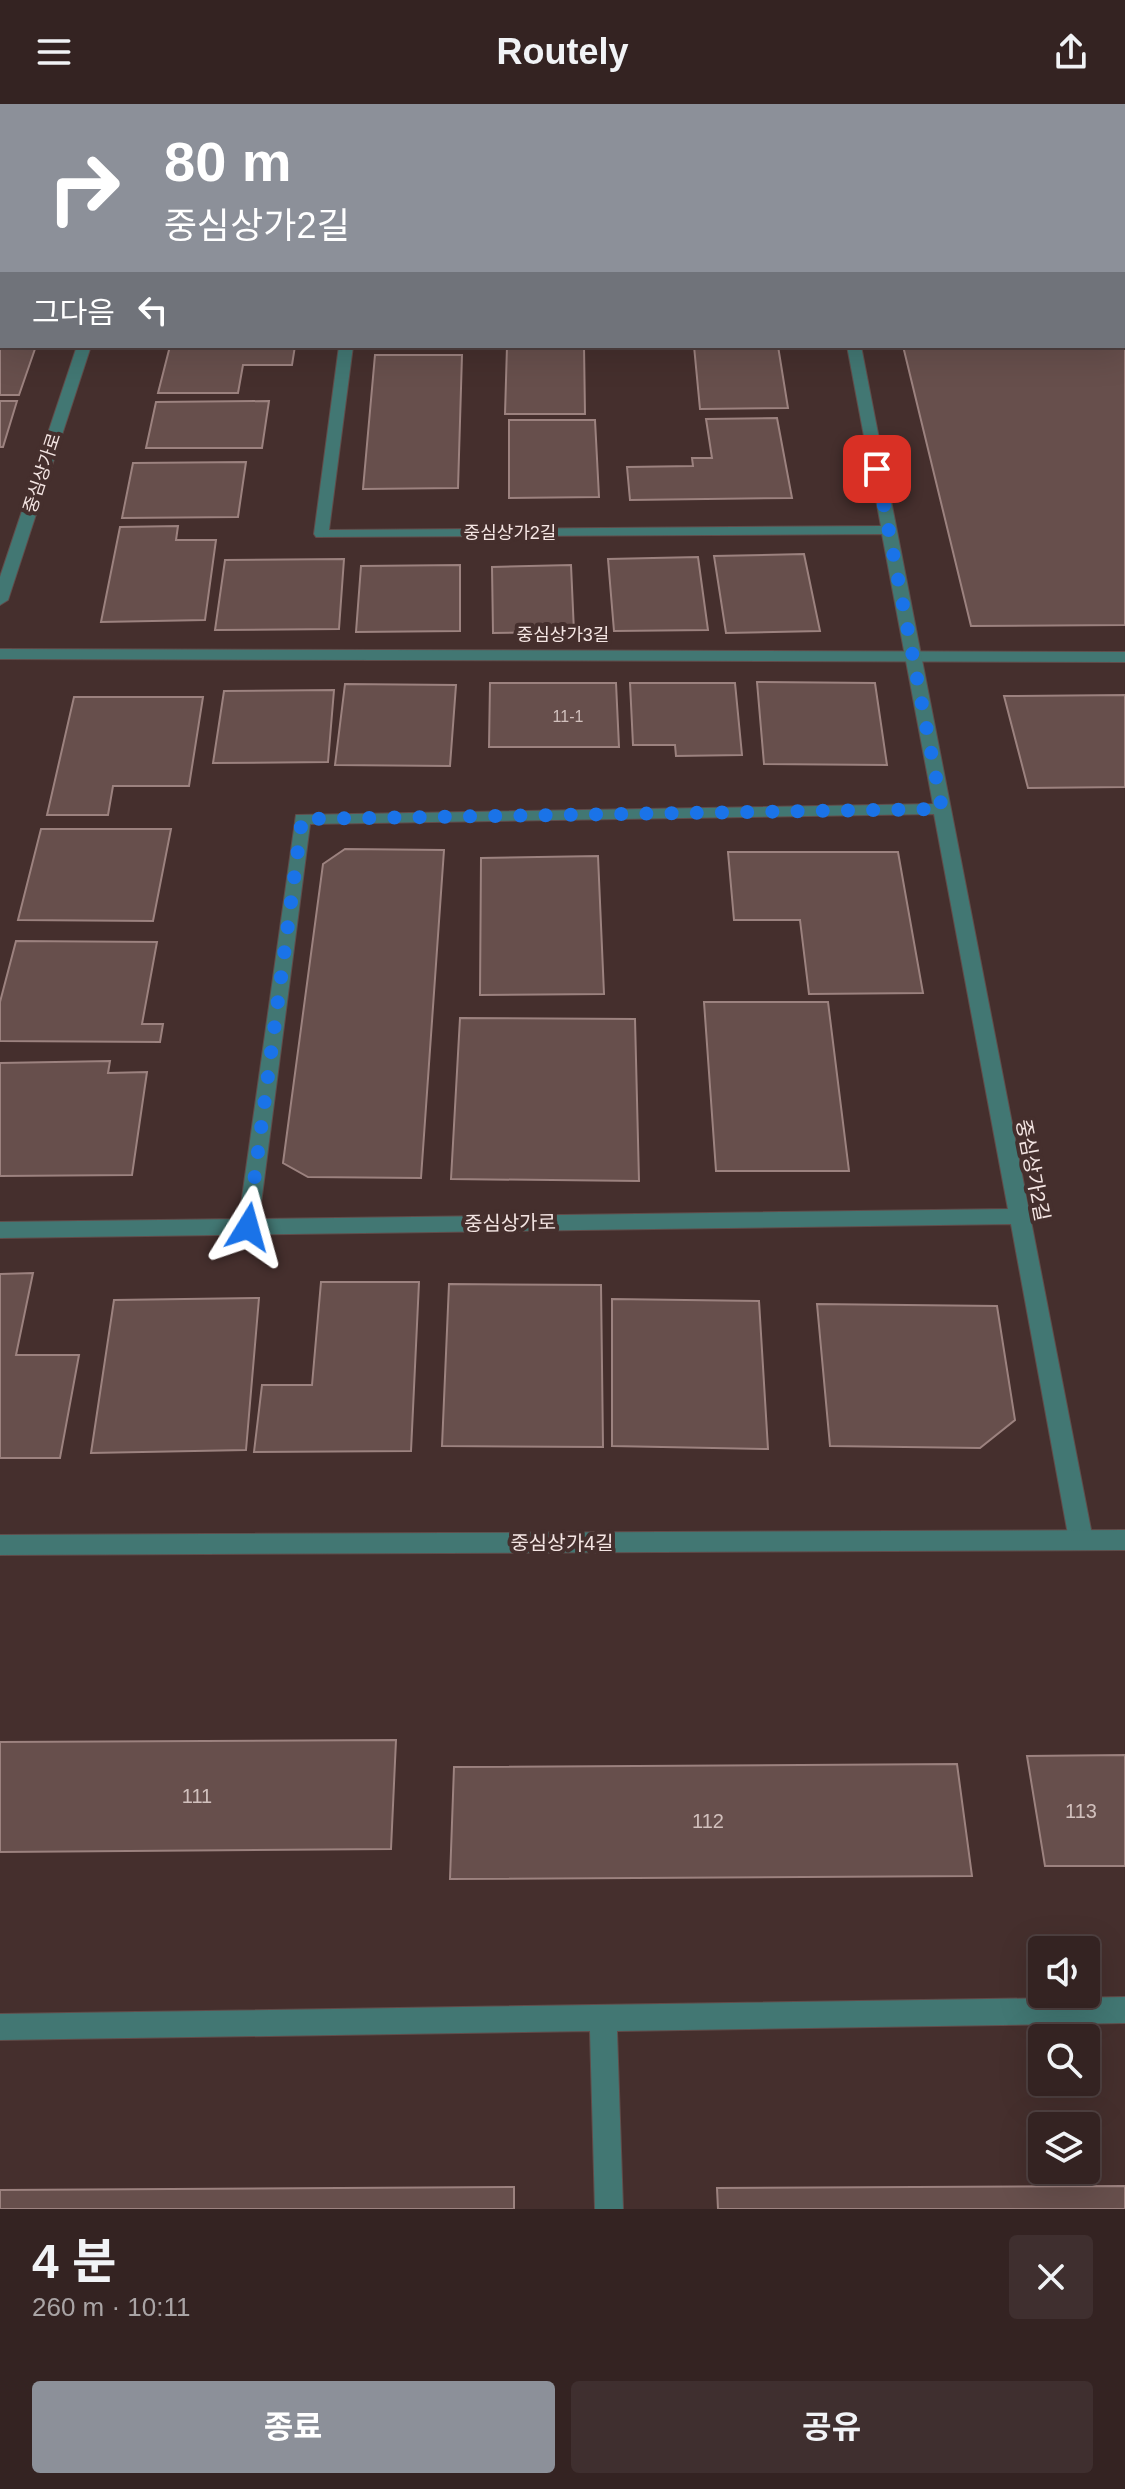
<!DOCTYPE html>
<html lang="ko">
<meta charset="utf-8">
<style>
:root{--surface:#342322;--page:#3f2f2f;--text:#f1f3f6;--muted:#a9a4a5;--line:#4e4040;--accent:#8c9099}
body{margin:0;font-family:Arial,"Noto Sans KR",sans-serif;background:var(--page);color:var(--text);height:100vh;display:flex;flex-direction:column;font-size:30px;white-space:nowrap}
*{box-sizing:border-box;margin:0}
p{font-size:26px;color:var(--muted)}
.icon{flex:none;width:44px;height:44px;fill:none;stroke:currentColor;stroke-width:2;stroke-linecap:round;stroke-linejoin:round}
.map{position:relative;height:2105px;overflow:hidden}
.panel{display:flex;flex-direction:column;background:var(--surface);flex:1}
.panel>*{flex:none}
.guide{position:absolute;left:0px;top:0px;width:1126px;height:244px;box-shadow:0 8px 32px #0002,0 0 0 2px var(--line);background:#8c9099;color:#fff;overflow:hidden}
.controls{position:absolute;left:1028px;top:1832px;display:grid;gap:16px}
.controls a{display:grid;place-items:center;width:72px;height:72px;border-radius:8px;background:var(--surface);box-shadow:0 8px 32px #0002,0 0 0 2px var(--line);font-size:40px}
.pin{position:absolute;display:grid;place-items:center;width:68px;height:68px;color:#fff;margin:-34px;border-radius:16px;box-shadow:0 4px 12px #0006}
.me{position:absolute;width:88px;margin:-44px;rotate:8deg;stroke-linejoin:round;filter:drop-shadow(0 0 6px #0008)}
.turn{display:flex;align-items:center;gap:28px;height:168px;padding:0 32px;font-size:36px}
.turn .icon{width:104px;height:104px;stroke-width:2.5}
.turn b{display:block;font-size:56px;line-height:68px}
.then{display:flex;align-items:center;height:76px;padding:0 32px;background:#0003;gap:16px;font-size:30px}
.round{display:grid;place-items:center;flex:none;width:84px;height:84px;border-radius:8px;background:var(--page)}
.head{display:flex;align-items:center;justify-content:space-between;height:136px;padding:0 32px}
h1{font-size:48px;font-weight:700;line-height:60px}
.action{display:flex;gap:16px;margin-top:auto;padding:16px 32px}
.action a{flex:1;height:92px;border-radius:8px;background:var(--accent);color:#fff;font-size:32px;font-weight:700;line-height:92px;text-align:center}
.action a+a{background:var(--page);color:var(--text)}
header{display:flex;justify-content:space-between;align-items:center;height:104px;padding:0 32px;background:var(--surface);font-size:36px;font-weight:700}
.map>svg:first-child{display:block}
.green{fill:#802928}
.building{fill:#674f4c;stroke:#9c827f;stroke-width:2}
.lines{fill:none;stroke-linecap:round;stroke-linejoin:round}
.service-casing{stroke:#614c4a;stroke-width:2}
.pedestrian-casing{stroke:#614c4a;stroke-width:2}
.minor-casing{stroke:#614c4a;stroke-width:2}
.tertiary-casing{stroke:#614c4a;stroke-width:2}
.service{fill:#427773;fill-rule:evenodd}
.pedestrian{fill:#427773;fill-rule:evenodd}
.minor{fill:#427773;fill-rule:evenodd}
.tertiary{fill:#427773;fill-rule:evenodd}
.route{stroke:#1a73e8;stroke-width:14;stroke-dasharray:0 25.2}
.labels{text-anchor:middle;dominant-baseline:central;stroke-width:8;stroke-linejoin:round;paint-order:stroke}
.number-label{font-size:16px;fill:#d1c0bd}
.far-street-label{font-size:18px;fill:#f4e5e3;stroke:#452f2d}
.street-label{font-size:20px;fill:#f4e5e3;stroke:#452f2d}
.near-number-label{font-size:20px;fill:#d1c0bd}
</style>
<header><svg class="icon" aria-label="menu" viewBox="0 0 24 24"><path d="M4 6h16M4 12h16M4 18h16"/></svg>Routely<svg class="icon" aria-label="share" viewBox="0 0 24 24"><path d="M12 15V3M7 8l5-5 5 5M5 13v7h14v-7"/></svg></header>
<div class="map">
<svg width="1125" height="2105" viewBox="0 0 1125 2105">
<rect width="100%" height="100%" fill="#452f2d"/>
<path class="green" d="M 215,0 L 1125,0 L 1125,49 L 1124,2 Z"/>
<path class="building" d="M 0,230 L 2,242 L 36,242 L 19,291 L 0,291 Z
M 1125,236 L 1125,521 L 971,522 L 903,242 L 1124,242 Z
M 170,242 L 295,242 L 292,261 L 243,261 L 238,289 L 158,289 Z
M 507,242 L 584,242 L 585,310 L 505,310 Z
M 694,242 L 778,242 L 788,304 L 700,305 Z
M 375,251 L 462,251 L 458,384 L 363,385 Z
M 0,297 L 17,297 L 3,343 L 0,343 Z
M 269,297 L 262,344 L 146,344 L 156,298 Z
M 777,314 L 792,394 L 630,396 L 627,363 L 693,362 L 692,354 L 712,354 L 706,315 Z
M 509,316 L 595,316 L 599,393 L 509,394 Z
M 246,358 L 238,413 L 122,414 L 133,359 Z
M 178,422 L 176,436 L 216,436 L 205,516 L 101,518 L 120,423 Z
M 804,450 L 820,527 L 726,529 L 714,452 Z
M 698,453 L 708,526 L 614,527 L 608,455 Z
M 344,455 L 339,525 L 215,526 L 225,456 Z
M 460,461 L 460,527 L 356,528 L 361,462 Z
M 571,461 L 574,528 L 493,529 L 492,463 Z
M 757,578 L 875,579 L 887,661 L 764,660 Z
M 490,579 L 616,579 L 619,643 L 489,643 Z
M 630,579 L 735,579 L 742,651 L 676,652 L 675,641 L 633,641 Z
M 345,580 L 456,581 L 450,662 L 335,661 Z
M 334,586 L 328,658 L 213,659 L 224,587 Z
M 1125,591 L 1125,683 L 1028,684 L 1004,592 Z
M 74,593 L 203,593 L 189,682 L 113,682 L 108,711 L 47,711 Z
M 41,725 L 171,725 L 153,817 L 18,816 Z
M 345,745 L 444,746 L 421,1074 L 308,1073 L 283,1059 L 323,760 Z
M 728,748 L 898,748 L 923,889 L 809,890 L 800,816 L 734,816 Z
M 598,752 L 604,890 L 480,891 L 481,754 Z
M 16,837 L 157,838 L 142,920 L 163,920 L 160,938 L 0,937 L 0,898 Z
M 704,898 L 828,898 L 849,1067 L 716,1067 Z
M 460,914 L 635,915 L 639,1077 L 451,1075 Z
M 110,957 L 108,969 L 147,968 L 132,1071 L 0,1072 L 0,959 Z
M 33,1169 L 16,1251 L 79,1251 L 60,1354 L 0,1354 L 0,1170 Z
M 321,1178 L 419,1178 L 411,1347 L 254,1348 L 262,1281 L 312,1281 Z
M 449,1180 L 601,1181 L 603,1343 L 442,1342 Z
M 259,1194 L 246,1346 L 91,1349 L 114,1196 Z
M 612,1195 L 759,1197 L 768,1345 L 612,1342 Z
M 817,1200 L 997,1202 L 1015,1316 L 980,1344 L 830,1342 Z
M 396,1636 L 391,1745 L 0,1748 L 0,1638 Z
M 1125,1651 L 1125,1762 L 1045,1762 L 1027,1652 Z
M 957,1660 L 972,1772 L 450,1775 L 454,1663 Z
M 1125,2082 L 1125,2105 L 718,2105 L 717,2084 Z
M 514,2083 L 514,2105 L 0,2105 L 0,2086 Z"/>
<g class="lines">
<defs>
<path id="service" d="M 1125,1893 L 1125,1919 L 617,1927 L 623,2105 L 595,2105 L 590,1927 L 0,1936 L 0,1910 Z"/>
<path id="pedestrian" d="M 0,545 L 1125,548 L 1125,558 L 0,555 Z"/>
<path id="minor" d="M 0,208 L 2,208 L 2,216 L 0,216 Z
M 339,242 L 353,242 L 329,426 L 881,422 L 847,242 L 861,242 L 1093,1436 L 1089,1443 L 1081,1446 L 1073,1443 L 1069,1436 L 1011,1120 L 0,1134 L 0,1118 L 239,1115 L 296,711 L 933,700 L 882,430 L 316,433 L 314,430 ZM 934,710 L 1008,1105 L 259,1115 L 310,720 Z"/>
<path id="tertiary" d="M 165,0 L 177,0 L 164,2 Z
M 1124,66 L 1125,66 L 1125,74 L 1124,74 Z
M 0,71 L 2,71 L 2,79 L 0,79 Z
M 1124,94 L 1125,94 L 1125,102 L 1124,102 Z
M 0,97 L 2,97 L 2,105 L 0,105 Z
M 77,242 L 91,242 L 8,496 L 0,501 L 0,473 Z
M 1125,1426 L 1125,1446 L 0,1451 L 0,1431 Z"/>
</defs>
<use href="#service" class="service-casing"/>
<use href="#pedestrian" class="pedestrian-casing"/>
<use href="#minor" class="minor-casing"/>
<use href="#tertiary" class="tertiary-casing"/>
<use href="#service" class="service"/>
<use href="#pedestrian" class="pedestrian"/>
<use href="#minor" class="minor"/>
<use href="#tertiary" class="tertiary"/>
</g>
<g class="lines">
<path class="route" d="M 248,1123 L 302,715 L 942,705 L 877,365"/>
</g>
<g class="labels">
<g class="number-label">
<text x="568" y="612">11-1</text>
</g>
<g class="far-street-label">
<text transform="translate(42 369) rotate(-72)">중심상가로</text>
<text x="510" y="429">중심상가2길</text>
<text x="563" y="531">중심상가3길</text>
</g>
<g class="street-label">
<text transform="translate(1033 1066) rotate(79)">중심상가2길</text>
<text transform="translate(510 1119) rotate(-1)">중심상가로</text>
<text x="562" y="1439">중심상가4길</text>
</g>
<g class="near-number-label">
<text x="197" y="1692">111</text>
<text x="1081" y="1707">113</text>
<text x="708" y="1717">112</text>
</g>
</g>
</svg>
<div class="controls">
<a><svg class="icon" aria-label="sound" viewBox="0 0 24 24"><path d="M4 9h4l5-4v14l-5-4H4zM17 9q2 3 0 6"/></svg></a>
<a><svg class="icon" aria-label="search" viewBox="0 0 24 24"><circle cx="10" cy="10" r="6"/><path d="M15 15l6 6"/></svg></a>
<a><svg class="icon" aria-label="layers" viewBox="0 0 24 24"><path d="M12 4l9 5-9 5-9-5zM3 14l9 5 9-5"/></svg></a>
</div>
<div class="pin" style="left:877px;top:365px;background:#d93025"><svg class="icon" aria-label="arrive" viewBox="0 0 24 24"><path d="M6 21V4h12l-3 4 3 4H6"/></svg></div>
<svg class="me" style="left:248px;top:1123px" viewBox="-20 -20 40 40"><path d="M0-17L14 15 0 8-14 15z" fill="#1a73e8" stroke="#fff" stroke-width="4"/></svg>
<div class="guide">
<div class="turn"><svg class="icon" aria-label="right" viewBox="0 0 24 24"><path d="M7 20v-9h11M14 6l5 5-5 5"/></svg><div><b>80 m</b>중심상가2길</div></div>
<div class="then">그다음<svg class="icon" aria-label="left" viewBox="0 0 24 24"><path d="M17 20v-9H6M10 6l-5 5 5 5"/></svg></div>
</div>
</div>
<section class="panel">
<div class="head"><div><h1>4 분</h1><p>260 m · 10:11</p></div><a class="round"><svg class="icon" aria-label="close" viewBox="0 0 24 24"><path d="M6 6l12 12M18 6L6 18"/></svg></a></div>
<div class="action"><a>종료</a><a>공유</a></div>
</section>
